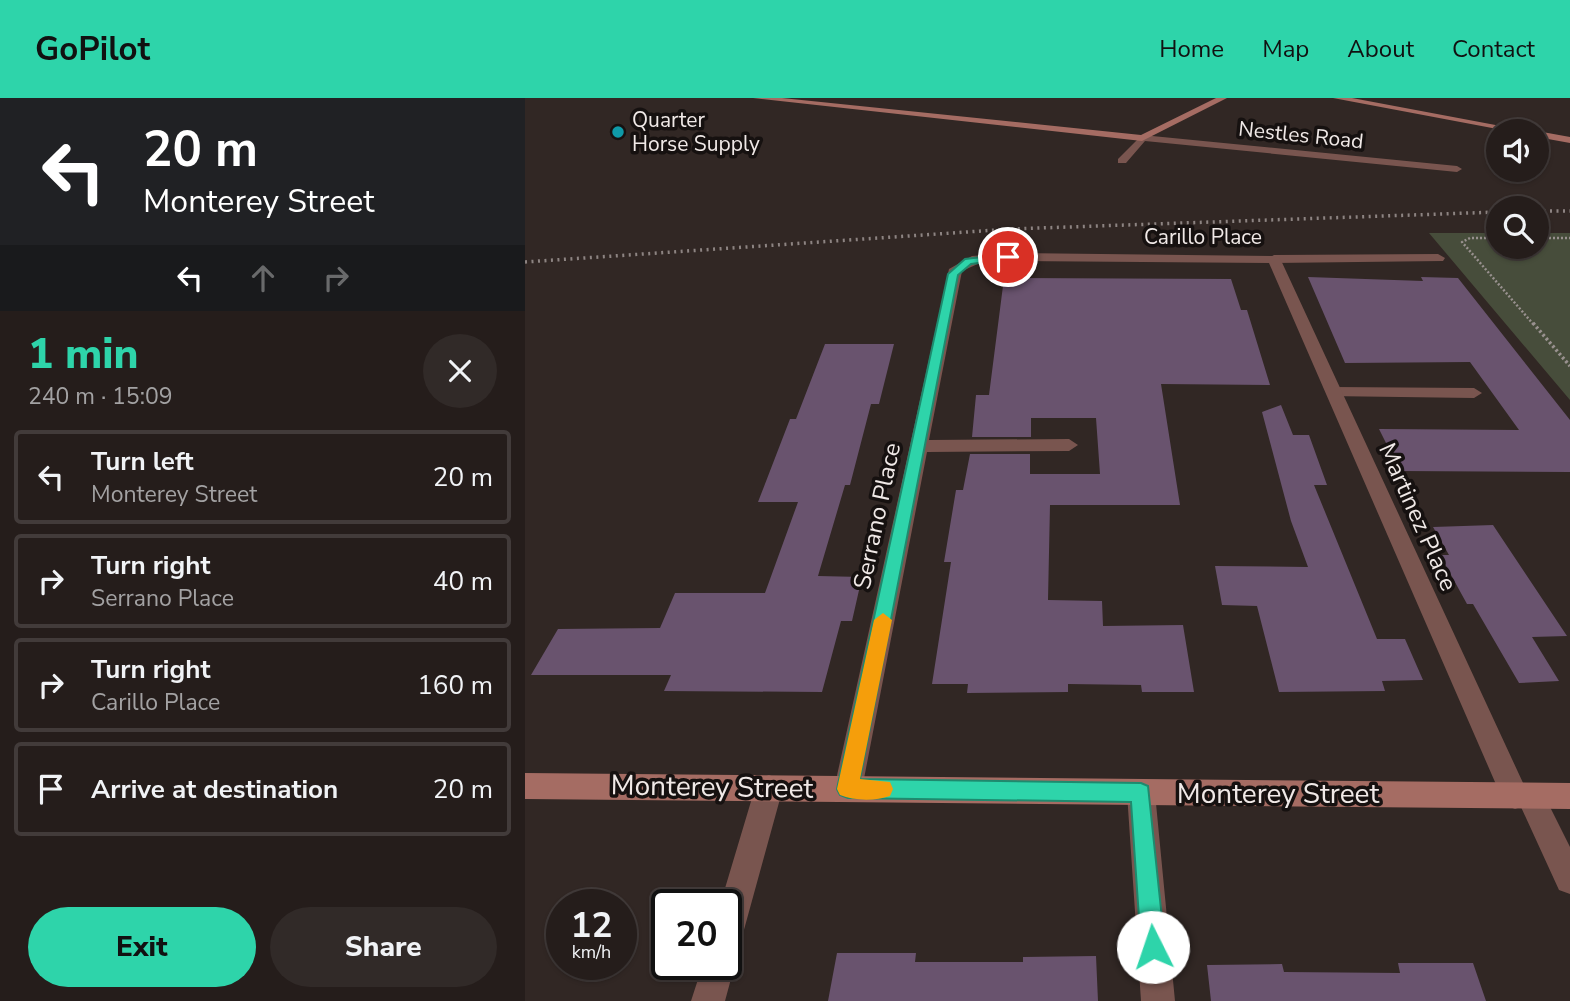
<!DOCTYPE html>
<meta charset="utf-8">
<style>
:root{--surface:#251d1b;--page:#312a28;--text:#f1f3f6;--muted:#a3a2a3;--line:#423b3a;--accent:#2ed4aa}
body{margin:0;font-family:"Nunito Sans",sans-serif;background:var(--page);color:var(--text);height:100vh;display:flex;flex-direction:column;font-size:26px;white-space:nowrap}
*{box-sizing:border-box;margin:0}
p{font-size:23px;color:var(--muted)}
.icon{flex:none;width:38px;height:38px;fill:none;stroke:currentColor;stroke-width:2;stroke-linecap:round;stroke-linejoin:round}
.map{position:relative;flex:1;overflow:hidden}
.sheet{display:flex;flex-direction:column;background:var(--surface);width:525px}
.sheet>*{flex:none}
.top-card{background:#202124;color:#fff;overflow:hidden}
.buttons{position:absolute;left:961px;top:21px;display:grid;gap:14px}
.buttons a{display:grid;place-items:center;width:63px;height:63px;border-radius:50%;background:var(--surface);box-shadow:0 2px 5px #0004,0 0 0 2px var(--line);font-size:35px}
.speed{position:absolute;left:21px;top:791px;display:flex;gap:14px;font-size:35px;font-weight:700;text-align:center}
.speed>*{display:grid;place-content:center;width:91px;height:91px;border-radius:50%;background:var(--surface);box-shadow:0 2px 5px #0004,0 0 0 2px var(--line);line-height:1}
.speed small{font-size:18px;font-weight:400}
.speed .limit{border:4px solid #111;border-radius:10px;background:#fff;color:#111}
.pin{position:absolute;display:grid;place-items:center;width:60px;height:60px;color:#fff;margin:-30px;border:4px solid #fff;border-radius:50%;box-shadow:0 2px 7px #0007}
.me{position:absolute;width:77px;margin:-38px;rotate:356deg;stroke-linejoin:round;filter:drop-shadow(0 0 5px #0008)}
.turn{display:flex;align-items:center;gap:24px;height:147px;padding:0 28px;font-size:32px}
.turn .icon{width:91px;height:91px;stroke-width:2.5}
.turn b{display:block;font-size:49px;line-height:60px}
.lanes{display:flex;align-items:center;height:66px;padding:0 28px;background:#0003;justify-content:center;gap:35px;direction:ltr}
.lanes .off{opacity:.35}
.round{display:grid;place-items:center;flex:none;width:74px;height:74px;border-radius:37px;background:var(--page)}
.headline{display:flex;align-items:center;justify-content:space-between;height:119px;padding:0 28px}
h1{font-size:42px;font-weight:800;line-height:52px;color:var(--accent)}
.cta{display:flex;gap:14px;margin-top:auto;padding:14px 28px}
.cta a{flex:1;height:80px;border-radius:42px;background:var(--accent);color:#111;font-size:28px;font-weight:800;line-height:80px;text-align:center}
.cta a+a{background:var(--page);color:var(--text)}
ul{padding:0;list-style:none}
li{display:flex;align-items:center;gap:21px;height:94px;margin:0 14px 10px;padding:0 14px;border:4px solid var(--line);border-radius:7px}
li div{flex:1}
li b{display:block;font-size:26px}
li em{font-style:normal}
header{display:flex;align-items:center;gap:42px;box-sizing:border-box;height:98px;padding:0 35px;background:var(--accent);color:#111}
header strong{font-size:33px}
nav{display:flex;gap:38px;margin-inline-start:auto;font-size:24px}
main{display:flex;flex:1;min-height:0}
.map>svg:first-child{display:block}
.green{fill:#474d3b}
.building{fill:#69536e}
.lines{fill:none;stroke-linecap:round;stroke-linejoin:round}
.path-far1{stroke:#99918f;stroke-width:2.5;stroke-dasharray:2 2;stroke-linecap:butt}
.path{stroke:#99918f;stroke-width:3.5;stroke-dasharray:2.5 2.5;stroke-linecap:butt}
.lane{fill:#79554f;fill-rule:evenodd}
.street{fill:#79554f;fill-rule:evenodd}
.secondary{fill:#a56c63;fill-rule:evenodd}
.rail{stroke:#8d8482;stroke-width:3.5;stroke-dasharray:2 4.5;stroke-linecap:butt}
.route{fill:#2ed4aa;stroke:#1e8a6e;stroke-width:2}
.slow{fill:#f59e0b}
.culture-dot{fill:#0f9aa8;stroke:#161110;stroke-width:2.5}
.labels{text-anchor:middle;dominant-baseline:central;stroke-width:7;stroke-linejoin:round;paint-order:stroke}
.far-poi-label{font-size:21px;fill:#f0e9e7;stroke:#161110;text-anchor:start}
.far-street-label{font-size:21px;fill:#f0e9e7;stroke:#161110}
.street-label{font-size:24px;fill:#f0e9e7;stroke:#161110}
.near-street-label{font-size:28px;fill:#f0e9e7;stroke:#161110}
</style>
<header>
<strong>GoPilot</strong>
<nav><a>Home</a><a>Map</a><a>About</a><a>Contact</a></nav>
</header>
<main>
<section class="sheet">
<div class="top-card">
<div class="turn"><svg class="icon" aria-label="left" viewBox="0 0 24 24"><path d="M17 20v-9H6M10 6l-5 5 5 5"/></svg><div><b>20 m</b>Monterey Street</div></div>
<div class="lanes"><svg class="icon" aria-label="left" viewBox="0 0 24 24"><path d="M17 20v-9H6M10 6l-5 5 5 5"/></svg><svg class="icon off" aria-label="ahead" viewBox="0 0 24 24"><path d="M12 20V5M6 11l6-6 6 6"/></svg><svg class="icon off" aria-label="right" viewBox="0 0 24 24"><path d="M7 20v-9h11M14 6l5 5-5 5"/></svg></div>
</div>
<div class="headline"><div><h1>1 min</h1><p>240 m · 15:09</p></div><a class="round"><svg class="icon" aria-label="close" viewBox="0 0 24 24"><path d="M6 6l12 12M18 6L6 18"/></svg></a></div>
<ul>
<li><svg class="icon" aria-label="left" viewBox="0 0 24 24"><path d="M17 20v-9H6M10 6l-5 5 5 5"/></svg><div><b>Turn left</b><p>Monterey Street</p></div><em>20 m</em></li>
<li><svg class="icon" aria-label="right" viewBox="0 0 24 24"><path d="M7 20v-9h11M14 6l5 5-5 5"/></svg><div><b>Turn right</b><p>Serrano Place</p></div><em>40 m</em></li>
<li><svg class="icon" aria-label="right" viewBox="0 0 24 24"><path d="M7 20v-9h11M14 6l5 5-5 5"/></svg><div><b>Turn right</b><p>Carillo Place</p></div><em>160 m</em></li>
<li><svg class="icon" aria-label="arrive" viewBox="0 0 24 24"><path d="M6 21V4h12l-3 4 3 4H6"/></svg><div><b>Arrive at destination</b></div><em>20 m</em></li>
</ul>
<div class="cta"><a>Exit</a><a>Share</a></div>
</section>
<div class="map">
<svg width="1045" height="903" viewBox="0 0 1045 903">
<rect width="100%" height="100%" fill="#312724"/>
<path class="green" d="M 904,135 L 973,135 L 973,149 L 1012,149 L 1012,135 L 1045,135 L 1045,302 Z"/>
<path class="building" d="M 783,179 L 898,183 L 896,179 L 933,180 L 1045,322 L 1045,374 L 875,373 L 854,331 L 994,332 L 945,264 L 820,265 Z
M 479,180 L 706,181 L 716,212 L 722,212 L 745,287 L 636,286 L 655,407 L 525,407 L 523,502 L 577,503 L 578,528 L 658,527 L 669,594 L 617,594 L 616,587 L 543,586 L 543,594 L 442,595 L 443,586 L 407,586 L 426,464 L 419,464 L 431,392 L 438,392 L 445,356 L 505,356 L 505,376 L 575,376 L 571,320 L 506,320 L 506,339 L 447,339 L 451,297 L 464,297 Z
M 300,246 L 369,246 L 354,306 L 346,306 L 325,387 L 320,387 L 293,478 L 337,479 L 327,523 L 316,523 L 297,594 L 139,593 L 146,577 L 6,577 L 33,531 L 135,530 L 150,495 L 240,495 L 273,404 L 233,404 L 265,321 L 271,321 Z
M 756,307 L 768,337 L 784,337 L 802,387 L 789,387 L 852,541 L 880,541 L 898,582 L 857,583 L 860,593 L 754,594 L 732,508 L 697,507 L 690,468 L 783,469 L 766,423 L 737,314 Z
M 968,427 L 1042,538 L 1007,539 L 1034,583 L 994,585 L 948,506 L 942,506 L 915,457 L 924,457 L 908,429 Z
M 312,855 L 391,855 L 390,864 L 498,864 L 498,859 L 571,858 L 573,903 L 303,903 Z
M 873,865 L 948,865 L 961,903 L 686,903 L 682,867 L 757,866 L 759,874 L 875,875 Z"/>
<g class="lines">
<path class="path-far1" d="M 973,140 L 945,140 L 937,144 L 1009,227
M 1012,140 L 1045,140"/>
<path class="path" d="M 1008,225 L 1045,268"/>
<path class="lane" d="M 913,156 L 920,160 L 918,163 L 749,165 L 742,161 L 749,157 Z
M 808,289 L 949,290 L 957,295 L 949,300 L 802,298 L 802,290 Z
M 616,682 L 626,686 L 630,695 L 650,903 L 616,903 L 602,695 L 606,686 Z"/>
<path class="street" d="M 617,37 L 932,68 L 937,71 L 932,74 L 620,43 L 601,65 L 593,65 L 593,61 Z
M 483,155 L 754,158 L 999,687 L 1005,685 L 1015,689 L 1045,749 L 1045,796 L 1034,792 L 996,709 L 990,711 L 980,707 L 744,165 L 483,163 L 455,165 L 437,173 L 404,342 L 544,341 L 553,347 L 544,353 L 402,354 L 337,691 L 333,700 L 323,704 L 313,700 L 309,691 L 424,171 L 447,158 Z
M 244,677 L 254,681 L 258,690 L 217,839 L 212,850 L 204,854 L 210,866 L 200,903 L 166,903 L 178,866 L 201,866 L 201,807 L 195,807 L 230,690 L 234,681 Z"/>
<path class="secondary" d="M 228,0 L 257,0 L 616,37 L 691,0 L 702,0 L 617,43 Z
M 808,0 L 827,0 L 1003,33 L 983,33 Z
M 1012,33 L 1045,39 L 1045,45 L 1012,39 Z
M 0,675 L 1045,685 L 1045,711 L 0,701 Z"/>
<path class="rail" d="M 1012,113 L 1045,113
M 0,164 L 486,131 L 973,114"/>
</g>
<path class="route" d="M 483,156 L 487,161 L 446,166 L 433,177 L 335,681 L 616,685 L 623,688 L 640,849 L 637,857 L 628,861 L 620,857 L 616,849 L 606,704 L 323,700 L 315,697 L 312,691 L 423,176 L 440,161 Z"/>
<path class="slow" d="M 358,515 L 367,522 L 335,681 L 365,684 L 368,691 L 365,698 C 351,703 329,703 315,697 L 312,691 L 349,522 Z"/>
<circle class="culture-dot" cx="93" cy="34" r="7"/>
<g class="labels">
<g class="far-poi-label">
<text x="107" y="22">Quarter<tspan x="107" dy="24">Horse Supply</tspan></text>
</g>
<g class="far-street-label">
<text transform="translate(776 37) rotate(6)">Nestles Road</text>
<text x="678" y="139">Carillo Place</text>
</g>
<g class="street-label">
<text transform="translate(352 418) rotate(-78)">Serrano Place</text>
<text transform="translate(893 419) rotate(66)">Martinez Place</text>
</g>
<g class="near-street-label">
<text transform="translate(187 689) rotate(1)">Monterey Street</text>
<text x="753" y="696">Monterey Street</text>
</g>
</g>
</svg>
<div class="buttons">
<a><svg class="icon" aria-label="sound" viewBox="0 0 24 24"><path d="M4 9h4l5-4v14l-5-4H4zM17 9q2 3 0 6"/></svg></a>
<a><svg class="icon" aria-label="search" viewBox="0 0 24 24"><circle cx="10" cy="10" r="6"/><path d="M15 15l6 6"/></svg></a>
</div>
<div class="speed"><div>12<small>km/h</small></div><div class="limit">20</div></div>
<div class="pin" style="left:483px;top:159px;background:#d93025"><svg class="icon" aria-label="arrive" viewBox="0 0 24 24"><path d="M6 21V4h12l-3 4 3 4H6"/></svg></div>
<svg class="me" style="left:628px;top:849px" viewBox="-20 -20 40 40"><circle r="19" fill="#fff"/><path d="M0-13L10 11 0 6-10 11z" fill="#2ed4aa"/></svg>
</div>
</main>
